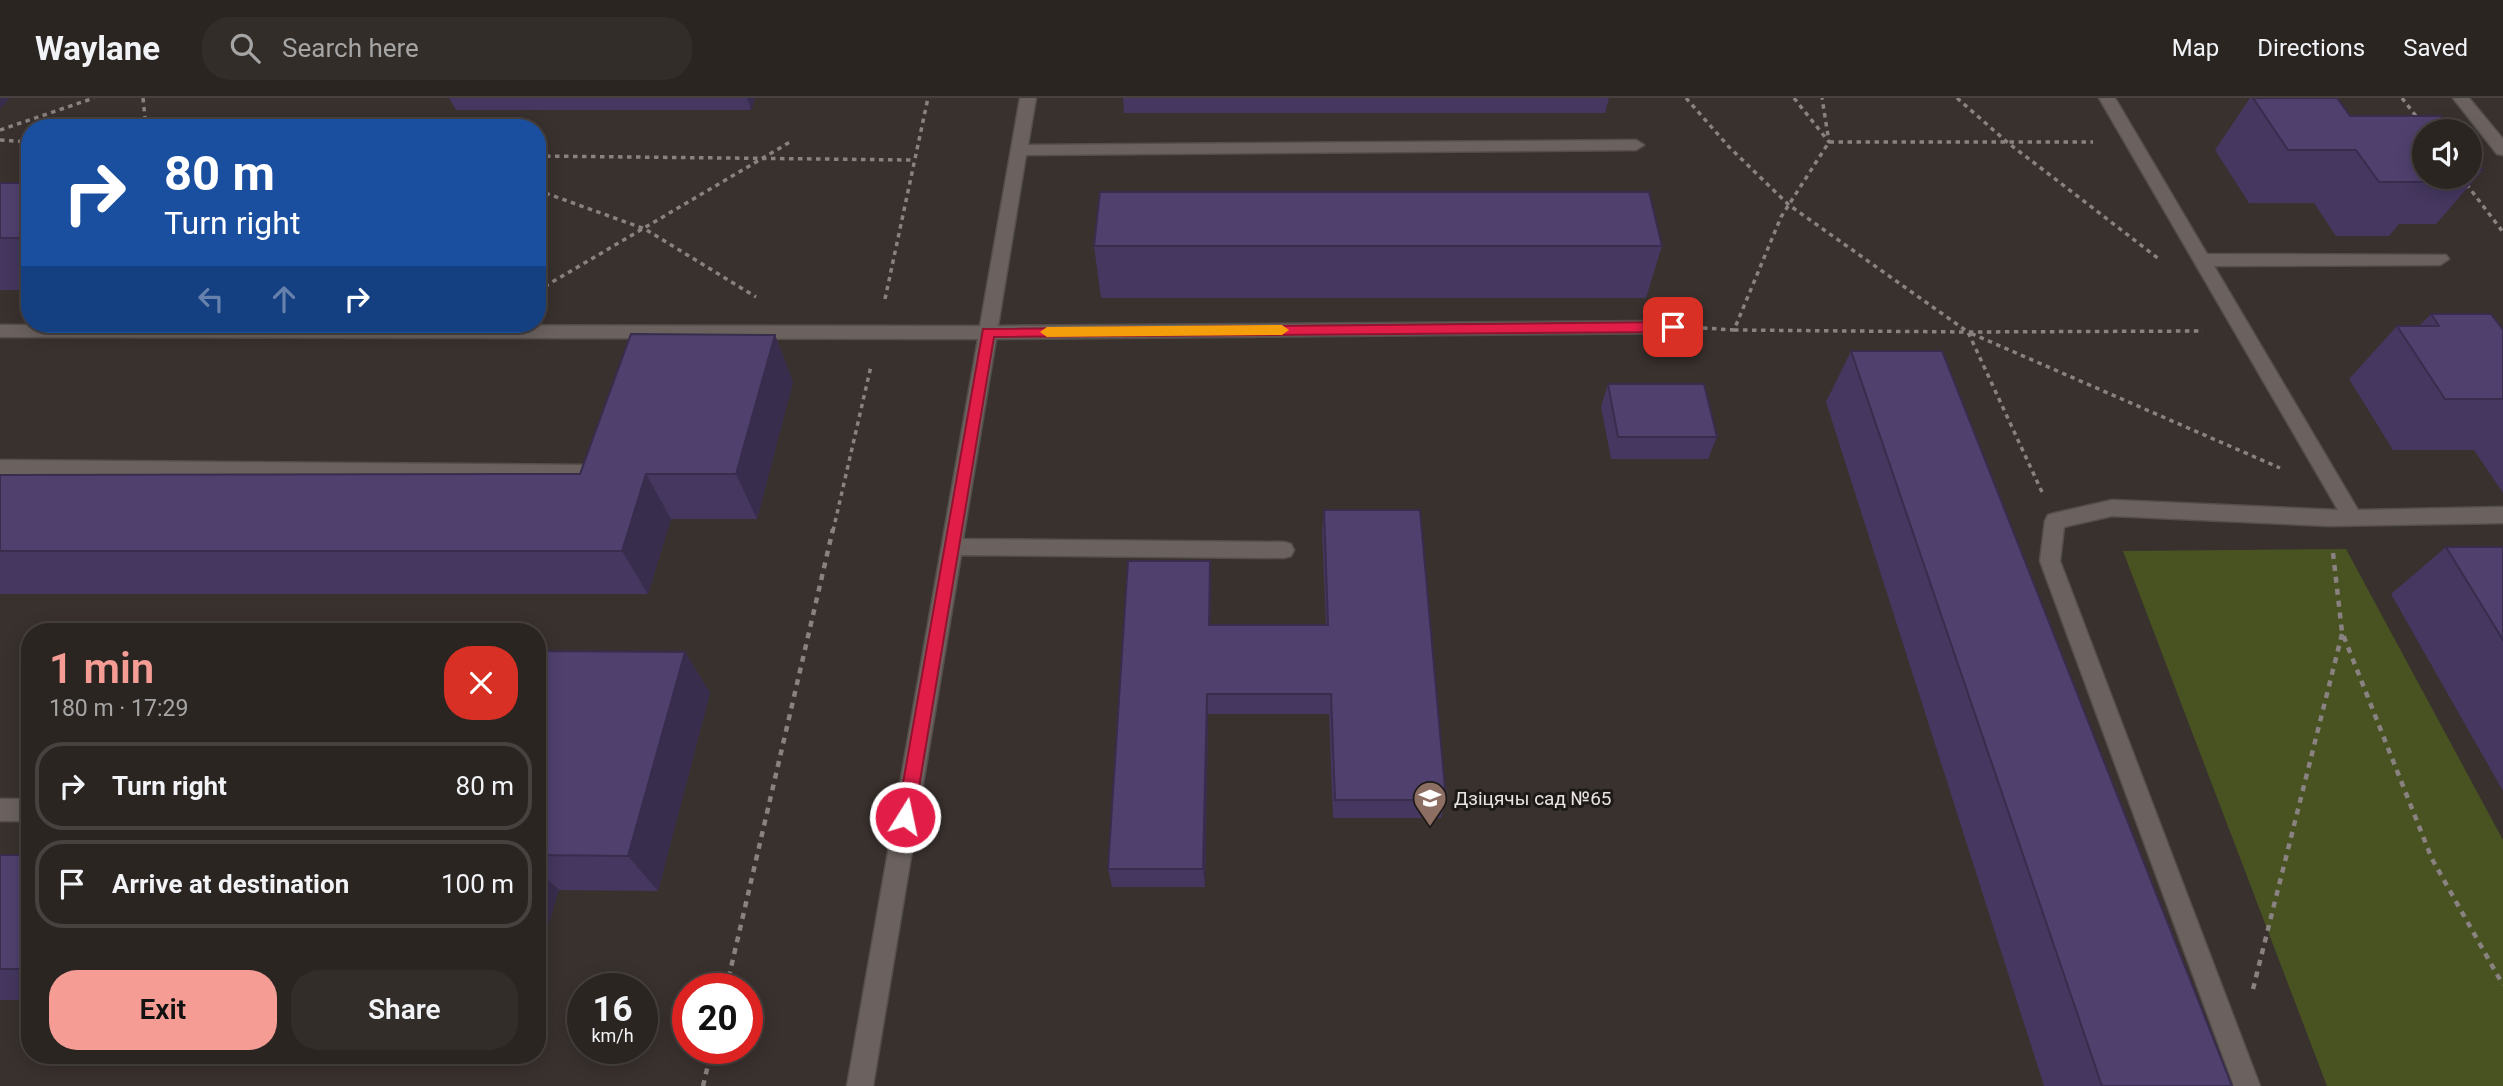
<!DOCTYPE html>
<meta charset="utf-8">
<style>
:root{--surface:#2b2522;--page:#332d2a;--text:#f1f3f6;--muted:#a6a5a5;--line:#474240;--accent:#f59c95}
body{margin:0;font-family:Roboto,sans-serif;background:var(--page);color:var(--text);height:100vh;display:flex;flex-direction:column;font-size:26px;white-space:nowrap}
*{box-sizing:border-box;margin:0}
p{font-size:23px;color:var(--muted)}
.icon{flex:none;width:38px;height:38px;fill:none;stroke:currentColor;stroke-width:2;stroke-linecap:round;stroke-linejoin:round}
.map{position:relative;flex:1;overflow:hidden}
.details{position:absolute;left:21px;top:525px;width:525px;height:441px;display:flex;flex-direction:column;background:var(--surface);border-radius:28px;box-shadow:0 4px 18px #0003,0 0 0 2px var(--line)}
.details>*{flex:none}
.guide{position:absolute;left:21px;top:21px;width:525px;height:214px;border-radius:28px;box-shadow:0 4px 18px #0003,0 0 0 2px var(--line);background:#1a4fa0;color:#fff;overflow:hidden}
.fabs{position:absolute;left:2412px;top:21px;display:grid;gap:14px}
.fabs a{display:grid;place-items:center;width:70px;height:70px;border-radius:50%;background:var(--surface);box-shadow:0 4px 18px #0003,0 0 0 2px var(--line);font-size:35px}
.speed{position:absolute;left:567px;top:875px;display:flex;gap:14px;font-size:35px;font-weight:700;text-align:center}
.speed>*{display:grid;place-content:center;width:91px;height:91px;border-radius:50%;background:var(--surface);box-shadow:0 4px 18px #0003,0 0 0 2px var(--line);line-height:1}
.speed small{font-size:18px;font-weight:400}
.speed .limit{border:10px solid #d22;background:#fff;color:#111}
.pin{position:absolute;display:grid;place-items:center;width:60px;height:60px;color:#fff;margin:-30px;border-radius:14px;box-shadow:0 4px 10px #0006}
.me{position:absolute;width:77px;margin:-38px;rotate:10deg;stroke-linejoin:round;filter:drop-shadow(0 0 5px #0008)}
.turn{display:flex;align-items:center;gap:24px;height:147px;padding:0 28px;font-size:32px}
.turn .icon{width:91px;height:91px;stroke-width:2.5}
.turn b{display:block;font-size:49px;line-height:60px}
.lanes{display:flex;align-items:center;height:66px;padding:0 28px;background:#0003;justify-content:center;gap:35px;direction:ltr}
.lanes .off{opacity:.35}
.round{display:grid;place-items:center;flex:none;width:74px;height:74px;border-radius:28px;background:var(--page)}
.headline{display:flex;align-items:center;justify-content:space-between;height:119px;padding:0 28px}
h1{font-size:42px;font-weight:600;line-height:52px;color:var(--accent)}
.button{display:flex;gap:14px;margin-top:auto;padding:14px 28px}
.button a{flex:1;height:80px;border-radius:28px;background:var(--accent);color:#111;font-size:28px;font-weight:600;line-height:80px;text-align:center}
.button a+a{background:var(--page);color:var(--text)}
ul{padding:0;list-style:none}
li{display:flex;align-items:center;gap:21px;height:88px;margin:0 14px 10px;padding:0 14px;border:4px solid var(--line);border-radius:28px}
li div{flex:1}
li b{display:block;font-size:26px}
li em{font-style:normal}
header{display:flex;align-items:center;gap:42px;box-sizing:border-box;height:98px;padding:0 35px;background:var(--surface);border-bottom:2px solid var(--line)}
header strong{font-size:33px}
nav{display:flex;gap:38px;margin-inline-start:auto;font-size:24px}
.search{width:490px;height:63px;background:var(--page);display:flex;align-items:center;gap:18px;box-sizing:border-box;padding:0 24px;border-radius:28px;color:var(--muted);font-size:26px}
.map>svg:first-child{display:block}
.green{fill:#485321}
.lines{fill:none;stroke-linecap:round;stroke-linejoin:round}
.minor-casing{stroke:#544e4b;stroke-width:3}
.path-far1{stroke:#898280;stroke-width:3.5;stroke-dasharray:4.5 4.5;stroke-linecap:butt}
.path{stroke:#898280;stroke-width:4.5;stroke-dasharray:6 6;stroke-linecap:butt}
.minor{fill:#6b625f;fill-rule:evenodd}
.wall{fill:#45375f}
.shaded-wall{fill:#382d4d}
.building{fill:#50406e;stroke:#382d4d;stroke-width:2}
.route{fill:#e11d48;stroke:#92132f;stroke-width:2}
.slow{fill:#f59e0b}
.labels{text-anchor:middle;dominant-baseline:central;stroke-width:6;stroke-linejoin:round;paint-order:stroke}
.poi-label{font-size:19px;fill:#e9e4e2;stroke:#1e1a18;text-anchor:start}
</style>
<header>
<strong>Waylane</strong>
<div class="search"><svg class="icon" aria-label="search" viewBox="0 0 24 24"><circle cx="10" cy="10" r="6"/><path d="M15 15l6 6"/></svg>Search here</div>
<nav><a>Map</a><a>Directions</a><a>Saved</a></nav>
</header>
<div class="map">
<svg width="2503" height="988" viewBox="0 0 2503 988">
<rect width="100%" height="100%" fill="#39312e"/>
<path class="green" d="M 2346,451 L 2503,742 L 2503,988 L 2327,988 L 2123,453 Z"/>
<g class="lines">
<defs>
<path id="minor" d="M 1020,0 L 1036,0 L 1028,47 L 1636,42 L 1644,47 L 1636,52 L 1026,57 L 998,228 L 1673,223 L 1679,224 L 1682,229 L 1679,234 L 1673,235 L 996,241 L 963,441 L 1284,444 L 1291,446 L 1294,452 L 1291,458 L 1284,460 L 961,457 L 873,988 L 847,988 L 978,241 L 0,239 L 0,227 L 980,228 Z
M 2099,0 L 2115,0 L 2207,156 L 2446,157 L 2449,161 L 2440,167 L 2214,168 L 2358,412 L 2503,409 L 2503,425 L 2329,428 L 2112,418 L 2064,429 L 2060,463 L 2260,988 L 2234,988 L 2040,463 L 2045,423 L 2048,417 L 2055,415 L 2112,402 L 2338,412 Z
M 2453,0 L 2469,0 L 2503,41 L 2503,57 L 2497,56 Z
M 0,362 L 590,367 L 597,370 L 600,375 L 597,380 L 590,383 L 0,378 Z
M 0,701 L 30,701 L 30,723 L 0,723 Z"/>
</defs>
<use href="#minor" class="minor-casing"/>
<path class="path-far1" d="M 143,0 L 146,30
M 1686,0 L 1729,49 L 1789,107 L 1968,234 L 2203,233
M 1794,0 L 1829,44 L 1822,0
M 1957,0 L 2007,44 L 2159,161
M 2402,0 L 2419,22
M 0,32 L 94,0
M 0,42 L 30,44
M 537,58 L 913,62
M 2461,79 L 2503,134
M 537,92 L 645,131 L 756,199
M 537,193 L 790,44
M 885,201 L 928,0
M 1703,230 L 1734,232 L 1781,119 L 1829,44 L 2093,44
M 1734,232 L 1967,234
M 2042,394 L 1968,234 L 2280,370
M 833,433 L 871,268"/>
<path class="path" d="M 2333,455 L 2342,534 L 2432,761 L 2503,887
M 726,891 L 833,431
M 2253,891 L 2342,536
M 703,988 L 712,950"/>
<use href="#minor" class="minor"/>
</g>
<path class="wall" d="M 449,0 L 755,0 L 751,12 L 456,12 Z
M 1123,0 L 1609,0 L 1605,15 L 1124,15 Z
M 2250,0 L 2337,0 L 2350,18 L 2424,33 L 2424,79 L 2469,79 L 2469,54 L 2483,72 L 2436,126 L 2399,126 L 2389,138 L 2336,138 L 2314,105 L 2249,105 L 2215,52 Z
M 0,85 L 30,85 L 30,192 L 0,192 Z
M 1094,148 L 1662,148 L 1646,200 L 1101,200 Z
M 2431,216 L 2503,232 L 2503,395 L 2474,352 L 2393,352 L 2349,281 L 2397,228 L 2419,228 Z
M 775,237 L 793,284 L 757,421 L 671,421 L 648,496 L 0,496 L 0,377 L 580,376 Z
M 1851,253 L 2232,988 L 2044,988 L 1826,304 Z
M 1608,286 L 1717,339 L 1708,361 L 1611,361 L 1601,309 Z
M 1324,412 L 1446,702 L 1441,720 L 1333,720 L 1329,616 L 1208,616 L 1205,789 L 1112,789 L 1108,771 L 1211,485 L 1210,527 L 1326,527 L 1322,434 Z
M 2446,449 L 2503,449 L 2503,693 L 2391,496 Z
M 537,553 L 685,554 L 710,595 L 658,793 L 559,792 L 537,863 Z
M 0,757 L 30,757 L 30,902 L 0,902 Z"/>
<path class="shaded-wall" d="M 0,0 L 10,0 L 0,11 Z
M 747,0 L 755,0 L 751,12 Z
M 775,237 L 793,284 L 757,421 L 736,376 Z
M 646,376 L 671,421 L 648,496 L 622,453 Z
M 1210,463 L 1211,485 L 1210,548 L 1209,527 Z
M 685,554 L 710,595 L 658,793 L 628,758 Z
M 1207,596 L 1208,616 L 1205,789 L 1203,771 Z
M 537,771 L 559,792 L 537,863 Z"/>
<path class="building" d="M 2253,0 L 2337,0 L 2350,18 L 2441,18 L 2453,33 L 2424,33 L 2424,79 L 2431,79 L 2434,84 L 2379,84 L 2356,52 L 2288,52 Z
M 2469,54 L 2483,72 L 2469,72 Z
M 0,85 L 30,85 L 30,140 L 0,140 Z
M 1100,94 L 1649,94 L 1662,148 L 1094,148 Z
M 2431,216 L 2491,216 L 2503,232 L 2503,301 L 2445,301 L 2397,228 L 2439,228 Z
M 631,236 L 775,237 L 736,376 L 646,376 L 622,453 L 0,453 L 0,377 L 580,376 Z
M 1851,253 L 1942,253 L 2232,988 L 2102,988 Z
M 1608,286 L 1704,286 L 1717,339 L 1618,339 Z
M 1324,412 L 1420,412 L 1446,702 L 1335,702 L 1331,596 L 1207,596 L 1203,771 L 1108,771 L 1128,463 L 1210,463 L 1209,527 L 1328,527 Z
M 2446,449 L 2503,449 L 2503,542 Z
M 537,553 L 685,554 L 628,758 L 537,757 Z
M 0,757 L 30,757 L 30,871 L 0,871 Z"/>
<path class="route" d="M 1673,224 L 1680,229 L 1673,234 L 994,239 L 914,719 L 912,724 L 905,727 L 899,724 L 897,719 L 983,231 Z"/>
<path class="slow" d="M 1282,227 L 1289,232 L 1282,237 L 1047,239 L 1040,234 L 1047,229 Z"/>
<defs>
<symbol id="school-pin" viewBox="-11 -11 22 30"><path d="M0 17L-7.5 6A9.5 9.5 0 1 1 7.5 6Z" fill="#8d6e63" stroke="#1e1a18"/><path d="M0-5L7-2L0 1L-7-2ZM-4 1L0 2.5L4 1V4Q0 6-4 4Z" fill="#fff"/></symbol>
</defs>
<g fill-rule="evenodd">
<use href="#school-pin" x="1411" y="681" width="38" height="52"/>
</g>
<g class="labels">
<g class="poi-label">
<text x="1454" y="700">Дзіцячы сад №65</text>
</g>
</g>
</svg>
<div class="fabs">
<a><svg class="icon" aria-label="sound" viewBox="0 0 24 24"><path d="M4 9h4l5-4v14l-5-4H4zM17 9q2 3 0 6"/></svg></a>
</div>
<div class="speed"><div>16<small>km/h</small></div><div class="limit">20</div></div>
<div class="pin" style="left:1673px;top:229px;background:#d93025"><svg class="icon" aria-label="arrive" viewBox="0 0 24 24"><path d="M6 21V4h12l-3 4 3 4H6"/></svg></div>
<svg class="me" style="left:905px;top:719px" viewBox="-20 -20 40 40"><circle r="17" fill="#e11d48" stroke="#fff" stroke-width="3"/><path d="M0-11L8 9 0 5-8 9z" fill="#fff"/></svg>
<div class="guide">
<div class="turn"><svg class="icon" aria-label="right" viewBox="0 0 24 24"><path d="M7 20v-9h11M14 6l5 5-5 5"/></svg><div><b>80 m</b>Turn right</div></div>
<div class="lanes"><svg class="icon off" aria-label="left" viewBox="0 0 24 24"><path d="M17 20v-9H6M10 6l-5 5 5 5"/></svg><svg class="icon off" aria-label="ahead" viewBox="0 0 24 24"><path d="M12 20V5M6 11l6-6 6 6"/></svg><svg class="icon" aria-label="right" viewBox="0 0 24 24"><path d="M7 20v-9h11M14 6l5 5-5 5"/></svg></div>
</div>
<section class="details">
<div class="headline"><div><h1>1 min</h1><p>180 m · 17:29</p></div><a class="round" style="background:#d93025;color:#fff"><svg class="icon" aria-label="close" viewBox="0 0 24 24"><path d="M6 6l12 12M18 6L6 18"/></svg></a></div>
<ul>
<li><svg class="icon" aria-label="right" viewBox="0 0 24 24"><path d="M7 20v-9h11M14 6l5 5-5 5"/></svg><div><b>Turn right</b></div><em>80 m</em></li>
<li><svg class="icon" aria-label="arrive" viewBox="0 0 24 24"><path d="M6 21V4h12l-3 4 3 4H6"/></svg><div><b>Arrive at destination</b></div><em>100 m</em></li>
</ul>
<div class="button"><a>Exit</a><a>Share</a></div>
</section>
</div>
